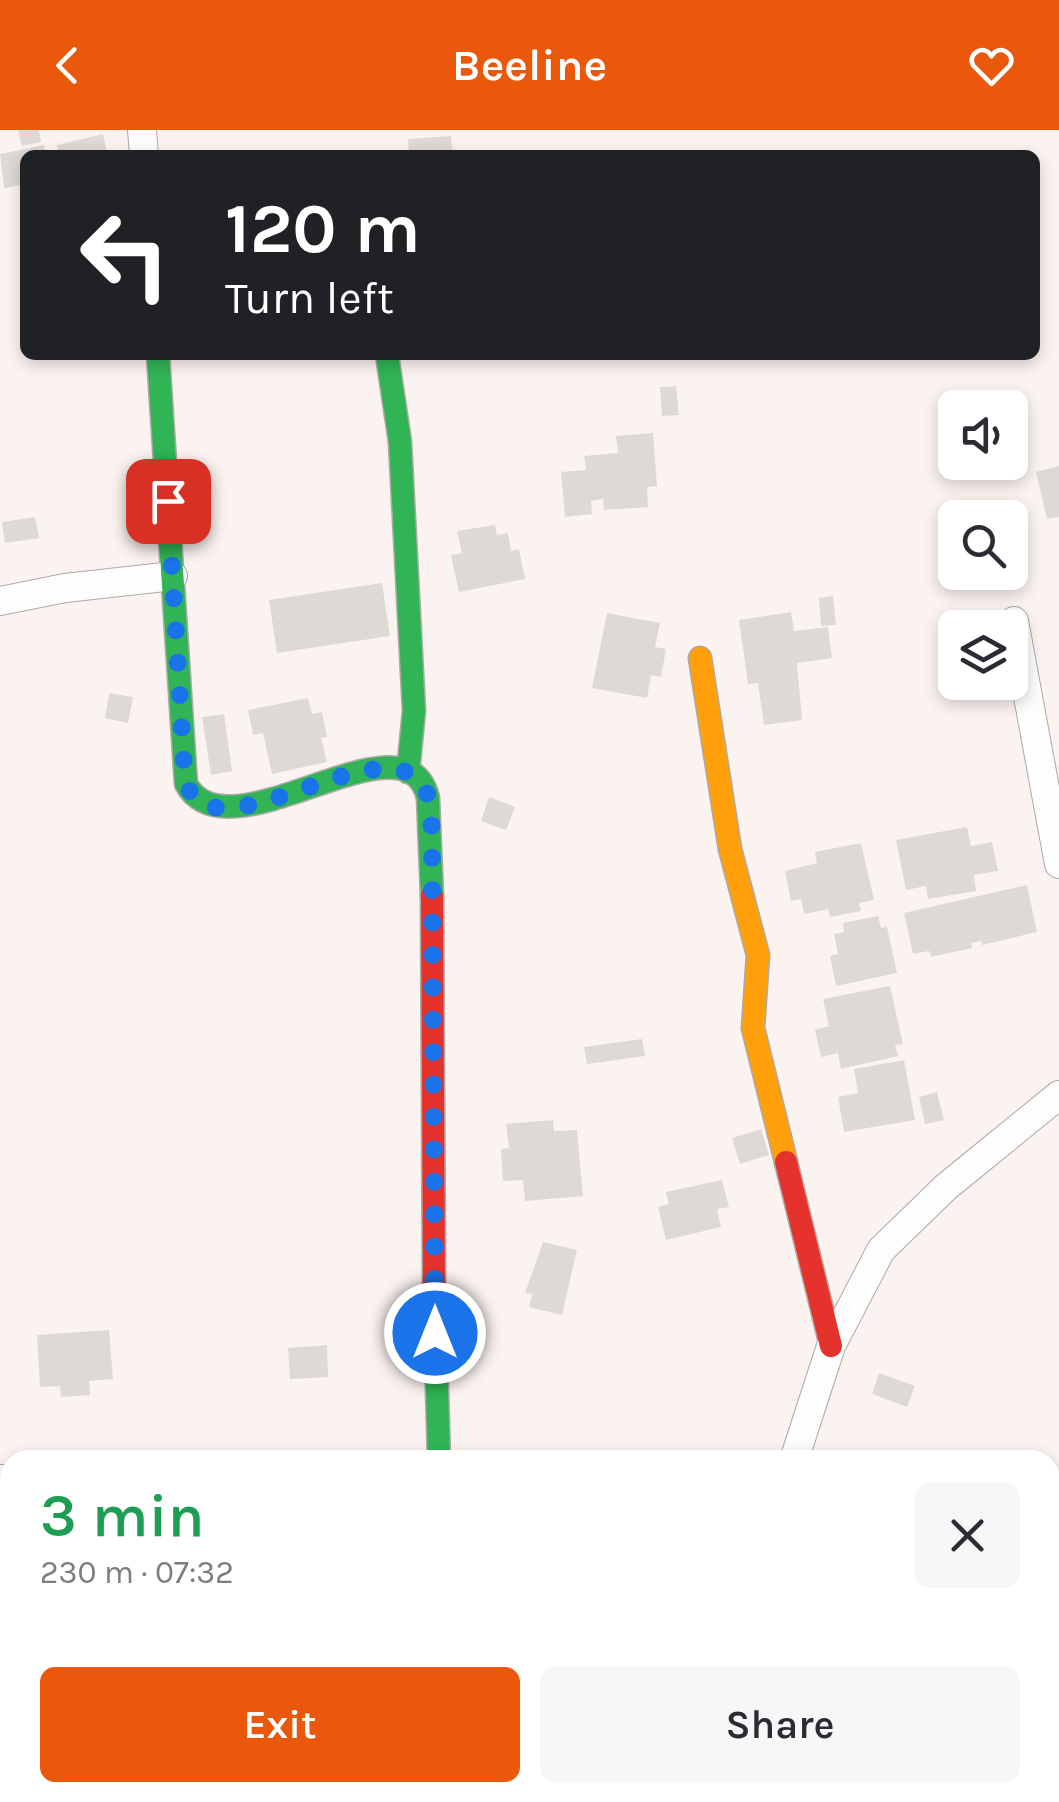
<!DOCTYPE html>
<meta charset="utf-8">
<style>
:root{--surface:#fff;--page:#f7f7f7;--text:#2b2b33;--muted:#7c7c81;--accent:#ea580c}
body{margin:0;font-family:Karla,sans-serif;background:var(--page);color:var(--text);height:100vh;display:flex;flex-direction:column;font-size:38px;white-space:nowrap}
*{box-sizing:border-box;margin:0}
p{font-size:32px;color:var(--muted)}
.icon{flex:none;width:55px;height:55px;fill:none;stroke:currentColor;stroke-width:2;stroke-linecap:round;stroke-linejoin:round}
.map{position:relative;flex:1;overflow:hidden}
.side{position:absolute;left:0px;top:1320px;width:1060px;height:352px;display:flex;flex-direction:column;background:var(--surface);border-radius:30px 30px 0 0;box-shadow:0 5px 15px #0003}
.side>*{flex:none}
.hud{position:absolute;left:20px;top:20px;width:1020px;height:210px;border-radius:15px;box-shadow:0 5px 15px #0003;background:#202124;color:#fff;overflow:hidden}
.controls{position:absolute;left:938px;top:260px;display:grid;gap:20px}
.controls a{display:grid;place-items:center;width:90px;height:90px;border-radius:15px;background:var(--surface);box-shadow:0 5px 15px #0003;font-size:50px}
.pin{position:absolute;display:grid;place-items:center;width:85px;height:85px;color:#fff;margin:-42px;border-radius:20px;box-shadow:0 5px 15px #0006}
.me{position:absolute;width:110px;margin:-55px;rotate:0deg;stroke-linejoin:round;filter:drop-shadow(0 0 8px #0008)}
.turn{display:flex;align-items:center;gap:35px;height:210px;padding:0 40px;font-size:45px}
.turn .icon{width:130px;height:130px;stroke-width:2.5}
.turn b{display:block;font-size:70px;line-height:85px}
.round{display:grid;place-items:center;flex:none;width:105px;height:105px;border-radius:15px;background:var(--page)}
.headline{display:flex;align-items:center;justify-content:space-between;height:170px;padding:0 40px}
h1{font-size:60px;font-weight:600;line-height:75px;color:#1e9e55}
.cta{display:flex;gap:20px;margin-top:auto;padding:20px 40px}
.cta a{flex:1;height:115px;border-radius:15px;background:var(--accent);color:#fff;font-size:40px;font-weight:600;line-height:115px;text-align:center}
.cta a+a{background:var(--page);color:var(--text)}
header{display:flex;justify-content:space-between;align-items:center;height:130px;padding:0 40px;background:var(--accent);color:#fff;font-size:45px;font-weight:600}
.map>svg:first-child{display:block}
.building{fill:#dfd9d6}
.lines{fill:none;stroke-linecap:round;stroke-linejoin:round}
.street-casing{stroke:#afa9a6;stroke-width:30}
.fast-casing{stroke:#afa9a6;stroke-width:25}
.slow-casing{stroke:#afa9a6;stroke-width:25}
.jam-casing{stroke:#afa9a6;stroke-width:25}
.street{stroke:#fefdfd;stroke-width:28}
.fast{stroke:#30b455;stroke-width:22}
.slow{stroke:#ff9f0a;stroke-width:22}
.jam{stroke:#e5322d;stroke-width:22}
.route{stroke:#1a73e8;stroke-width:18;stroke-dasharray:0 32.4}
</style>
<header><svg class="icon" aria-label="back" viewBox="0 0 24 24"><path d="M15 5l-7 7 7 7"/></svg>Beeline<svg class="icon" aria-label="heart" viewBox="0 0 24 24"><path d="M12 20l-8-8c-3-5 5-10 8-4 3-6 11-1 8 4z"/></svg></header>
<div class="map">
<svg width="1059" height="1672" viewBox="0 0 1059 1672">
<rect width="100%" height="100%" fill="#fbf3f0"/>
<path class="building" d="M 18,0 L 39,0 L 41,12 L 22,16 Z
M 103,4 L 108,25 L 59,25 L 57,15 Z
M 451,6 L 453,25 L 409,25 L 408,9 Z
M 44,15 L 46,25 L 25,25 L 25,66 L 21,55 L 4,58 L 0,24 Z
M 676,256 L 679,285 L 662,286 L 660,257 Z
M 653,303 L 657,356 L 647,357 L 648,377 L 604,380 L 603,369 L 591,371 L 592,384 L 565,387 L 561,342 L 586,340 L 584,326 L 618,323 L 616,306 Z
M 1059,336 L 1059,387 L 1047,389 L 1036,342 Z
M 35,387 L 39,408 L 5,413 L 2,392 Z
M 495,395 L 497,405 L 508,403 L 511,421 L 519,419 L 525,449 L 459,462 L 451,425 L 462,423 L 457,401 Z
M 382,453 L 390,506 L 277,523 L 269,470 Z
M 833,466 L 836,495 L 821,496 L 819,468 Z
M 791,482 L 794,501 L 828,497 L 832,528 L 797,533 L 802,590 L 764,595 L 758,553 L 748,554 L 739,490 Z
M 607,483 L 660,493 L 655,517 L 666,519 L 661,547 L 651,545 L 647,568 L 592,558 Z
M 109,563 L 133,567 L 128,593 L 105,588 Z
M 308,568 L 312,584 L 322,582 L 327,607 L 321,608 L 327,632 L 272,644 L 263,603 L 253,605 L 248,580 Z
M 224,584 L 232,641 L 211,645 L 202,587 Z
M 489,667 L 515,677 L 506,700 L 481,691 Z
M 967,697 L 971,716 L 992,712 L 998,741 L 974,745 L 976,761 L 928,769 L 926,756 L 906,760 L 896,710 Z
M 861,713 L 874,770 L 859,773 L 861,781 L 830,787 L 828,779 L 804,784 L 801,769 L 791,771 L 785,741 L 817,733 L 815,722 Z
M 1027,755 L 1037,802 L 982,815 L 982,811 L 971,813 L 972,818 L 931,827 L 929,821 L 913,824 L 904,783 Z
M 878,786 L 881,798 L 887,797 L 897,843 L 836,856 L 830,826 L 838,824 L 834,804 L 844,802 L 843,793 Z
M 890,856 L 903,914 L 895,915 L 898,926 L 841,939 L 838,923 L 821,927 L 815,900 L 829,896 L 823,869 Z
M 642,909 L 645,926 L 587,934 L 584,917 Z
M 904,930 L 915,990 L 844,1002 L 838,967 L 858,963 L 854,939 Z
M 937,962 L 944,990 L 925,994 L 919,967 Z
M 553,990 L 554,1001 L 577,1000 L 583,1066 L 525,1071 L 523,1050 L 503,1051 L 501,1019 L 509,1018 L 506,994 Z
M 761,999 L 769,1025 L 740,1034 L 732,1008 Z
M 722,1050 L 729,1077 L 717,1079 L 721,1097 L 666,1110 L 658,1077 L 669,1074 L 666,1062 Z
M 543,1112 L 577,1120 L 562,1185 L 529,1177 L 532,1164 L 525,1163 Z
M 109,1200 L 113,1249 L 89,1251 L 90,1265 L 61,1267 L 60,1256 L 40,1257 L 37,1205 Z
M 327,1215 L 328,1247 L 290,1249 L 288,1218 Z
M 879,1243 L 915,1256 L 907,1277 L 872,1264 Z
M 0,1478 L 10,1478 L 10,1533 L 0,1534 Z
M 0,1556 L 10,1556 L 10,1584 L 0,1584 Z
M 187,1662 L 242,1662 L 243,1672 L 187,1672 Z
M 730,1662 L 788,1662 L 784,1672 L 734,1672 L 727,1669 Z"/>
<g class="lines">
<defs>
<path id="street" d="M 142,0 L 144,25
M 0,471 L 65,458 L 173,446
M 1014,491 L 1059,734
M 794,1330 L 831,1216 L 881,1120 L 946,1057 L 1059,965
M 0,1349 L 10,1349
M 260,1662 L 261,1672
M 661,1662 L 667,1672
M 689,1672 L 692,1662"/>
<path id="fast" d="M 158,225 L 186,654 C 229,732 406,575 428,668 L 432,766
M 387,225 L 400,312 L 414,581 L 408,642
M 434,1155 L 439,1330"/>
<path id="slow" d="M 700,528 L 730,719 L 758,825 L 753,898 L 786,1032"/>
<path id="jam" d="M 432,766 L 434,1155
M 786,1032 L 831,1216"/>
</defs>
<use href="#street" class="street-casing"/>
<use href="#fast" class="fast-casing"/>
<use href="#slow" class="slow-casing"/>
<use href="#jam" class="jam-casing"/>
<use href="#street" class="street"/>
<use href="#fast" class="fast"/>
<use href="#slow" class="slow"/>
<use href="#jam" class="jam"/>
</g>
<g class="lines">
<path class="route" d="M 168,371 L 185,652 C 188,658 193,668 198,671 C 248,706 387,597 424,657 C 434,674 431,705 432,725 L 435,1203"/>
</g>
</svg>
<div class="controls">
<a><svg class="icon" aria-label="sound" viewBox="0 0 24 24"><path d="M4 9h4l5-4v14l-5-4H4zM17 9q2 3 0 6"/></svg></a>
<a><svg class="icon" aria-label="search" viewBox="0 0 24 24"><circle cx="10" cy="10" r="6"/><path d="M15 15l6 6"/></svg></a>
<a><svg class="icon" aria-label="layers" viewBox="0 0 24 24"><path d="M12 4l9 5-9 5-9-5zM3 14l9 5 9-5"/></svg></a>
</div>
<div class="pin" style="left:168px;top:371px;background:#d93025"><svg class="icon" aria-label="arrive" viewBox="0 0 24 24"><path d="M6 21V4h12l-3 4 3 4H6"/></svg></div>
<svg class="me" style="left:435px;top:1203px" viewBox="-20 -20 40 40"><circle r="17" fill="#1a73e8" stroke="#fff" stroke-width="3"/><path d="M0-11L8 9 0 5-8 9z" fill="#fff"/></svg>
<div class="hud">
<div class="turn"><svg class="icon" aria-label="left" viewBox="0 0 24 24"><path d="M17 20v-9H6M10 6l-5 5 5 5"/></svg><div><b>120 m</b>Turn left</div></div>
</div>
<section class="side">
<div class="headline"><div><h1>3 min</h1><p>230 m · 07:32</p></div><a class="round"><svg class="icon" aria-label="close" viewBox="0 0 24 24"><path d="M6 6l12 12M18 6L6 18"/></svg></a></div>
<div class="cta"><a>Exit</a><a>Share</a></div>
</section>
</div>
